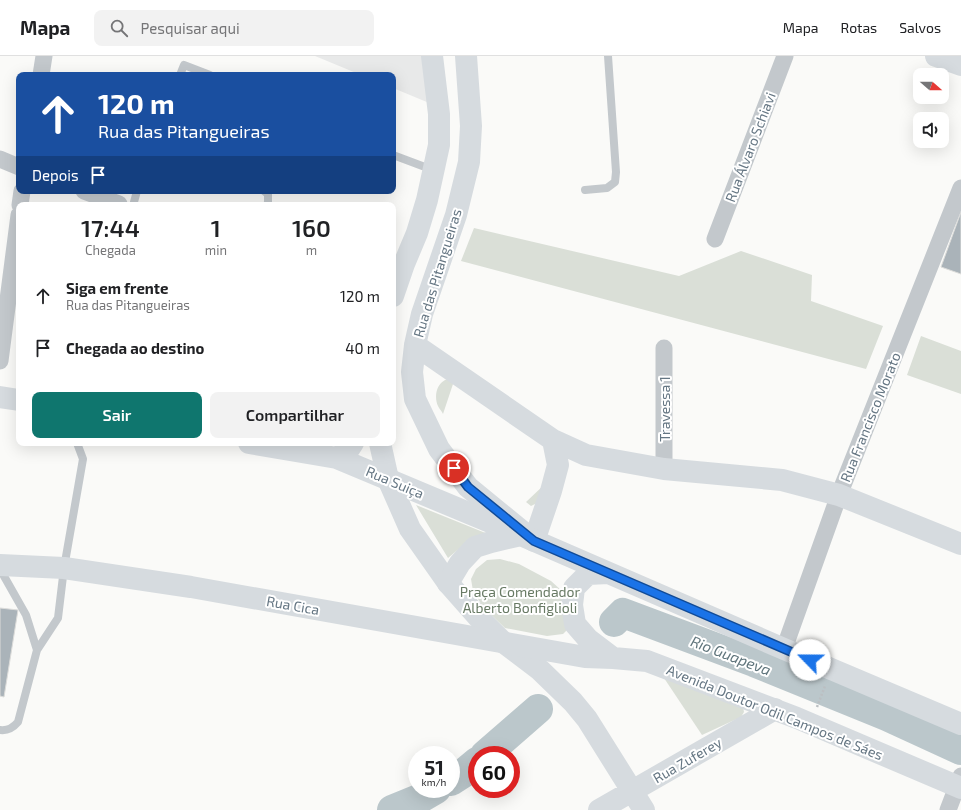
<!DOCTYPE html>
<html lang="pt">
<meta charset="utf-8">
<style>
:root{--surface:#fff;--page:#f2f2f2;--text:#202124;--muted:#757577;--line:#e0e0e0;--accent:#0f766e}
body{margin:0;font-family:"Exo 2",sans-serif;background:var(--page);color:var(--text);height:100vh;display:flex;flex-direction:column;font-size:15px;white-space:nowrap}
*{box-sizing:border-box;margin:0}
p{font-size:13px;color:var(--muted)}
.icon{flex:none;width:22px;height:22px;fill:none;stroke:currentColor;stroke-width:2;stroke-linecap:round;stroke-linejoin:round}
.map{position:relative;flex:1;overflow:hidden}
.drawer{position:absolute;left:16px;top:146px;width:380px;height:244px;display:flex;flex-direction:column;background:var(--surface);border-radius:8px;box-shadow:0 4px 16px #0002}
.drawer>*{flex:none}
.top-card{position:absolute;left:16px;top:16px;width:380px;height:122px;border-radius:8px;box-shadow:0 4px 16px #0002;background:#1a4fa0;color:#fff;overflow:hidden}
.needle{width:26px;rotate:110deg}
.tools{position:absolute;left:913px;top:12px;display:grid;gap:8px}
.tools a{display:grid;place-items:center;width:36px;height:36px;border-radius:8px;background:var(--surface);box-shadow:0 4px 16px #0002;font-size:20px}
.speed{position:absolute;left:408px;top:690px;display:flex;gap:8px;font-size:20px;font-weight:700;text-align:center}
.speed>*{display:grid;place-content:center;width:52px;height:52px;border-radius:50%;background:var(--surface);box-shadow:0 4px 16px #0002;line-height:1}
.speed small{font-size:10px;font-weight:400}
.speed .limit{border:6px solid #d22;background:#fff;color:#111}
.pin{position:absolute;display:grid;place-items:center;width:34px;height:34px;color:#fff;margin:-17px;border:2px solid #fff;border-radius:50%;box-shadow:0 1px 4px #0007}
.me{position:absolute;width:44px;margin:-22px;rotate:293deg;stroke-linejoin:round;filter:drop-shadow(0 0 3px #0008)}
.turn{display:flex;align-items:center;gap:14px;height:84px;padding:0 16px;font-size:18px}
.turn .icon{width:52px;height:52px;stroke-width:2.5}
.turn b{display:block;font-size:28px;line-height:34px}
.then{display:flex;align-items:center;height:38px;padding:0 16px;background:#0003;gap:8px;font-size:15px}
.eta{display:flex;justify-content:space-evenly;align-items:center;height:68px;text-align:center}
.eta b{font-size:24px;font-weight:600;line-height:28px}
.cta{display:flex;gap:8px;margin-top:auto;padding:8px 16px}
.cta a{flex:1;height:46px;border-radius:8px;background:var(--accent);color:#fff;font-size:16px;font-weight:600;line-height:46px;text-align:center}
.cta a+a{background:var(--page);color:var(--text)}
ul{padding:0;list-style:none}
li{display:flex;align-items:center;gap:12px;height:52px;padding:0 16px}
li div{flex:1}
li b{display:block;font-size:15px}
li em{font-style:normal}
header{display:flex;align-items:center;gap:24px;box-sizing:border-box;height:56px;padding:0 20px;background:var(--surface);border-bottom:1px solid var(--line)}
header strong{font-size:19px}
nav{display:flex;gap:22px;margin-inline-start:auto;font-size:14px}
.search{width:280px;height:36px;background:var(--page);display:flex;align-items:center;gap:10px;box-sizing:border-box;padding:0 14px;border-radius:8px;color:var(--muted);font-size:15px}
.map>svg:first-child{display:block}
.built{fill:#e8e9e9}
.green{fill:#dadfd7}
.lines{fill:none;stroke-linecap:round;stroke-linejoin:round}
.river{stroke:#bbc7cb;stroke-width:30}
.building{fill:#aab3b9;stroke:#dcdcda}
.path{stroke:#bbbfc2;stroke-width:2.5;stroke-dasharray:2 2;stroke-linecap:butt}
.lane{stroke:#c3c8cc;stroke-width:8}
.street{stroke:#c3c8cc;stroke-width:17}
.secondary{stroke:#d6dbdf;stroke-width:22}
.primary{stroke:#d6dbdf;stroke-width:22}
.route-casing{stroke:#114b97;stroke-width:10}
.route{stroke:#1a73e8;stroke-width:7}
.labels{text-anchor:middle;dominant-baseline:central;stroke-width:4;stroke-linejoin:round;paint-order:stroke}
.street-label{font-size:14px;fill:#657683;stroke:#fff}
.park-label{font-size:14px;fill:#687a64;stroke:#fff}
.water-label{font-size:15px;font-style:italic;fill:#60757c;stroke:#fff}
</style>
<header>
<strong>Mapa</strong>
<div class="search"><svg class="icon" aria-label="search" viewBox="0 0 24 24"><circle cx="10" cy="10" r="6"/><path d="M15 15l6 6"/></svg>Pesquisar aqui</div>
<nav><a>Mapa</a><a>Rotas</a><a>Salvos</a></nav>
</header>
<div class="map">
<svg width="961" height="754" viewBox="0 0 961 754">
<rect width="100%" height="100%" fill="#fafaf8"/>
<path class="built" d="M 315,0 L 426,0 L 434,49 L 393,32 L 393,19 L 361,19 Z"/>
<path class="green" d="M 474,172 L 679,220 L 741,195 L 812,219 L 811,245 L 883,270 L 866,313 L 461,205 Z
M 921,280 L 961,295 L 961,338 L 907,319 Z
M 455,322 L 443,358 C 442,355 439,353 438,350 C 434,341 436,329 445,324 C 448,323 452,323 455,322 Z
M 545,428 L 539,446 L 531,450 L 526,446 Z
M 416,449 L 488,478 L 466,487 L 448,502 Z
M 500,503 L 519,508 L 551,525 L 561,534 L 568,556 L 569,572 L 563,578 L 547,580 L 505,572 L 483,551 L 473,535 L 471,523 L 476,513 L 487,504 Z
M 662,619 L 743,651 L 744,656 L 741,661 L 702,679 Z"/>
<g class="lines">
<path class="river" d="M 614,566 L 623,557 L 754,606 L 887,660 L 961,694
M 485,699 L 538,653
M 451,725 L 465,716 L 477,706
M 392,754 L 419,743 L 436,733"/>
</g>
<path class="building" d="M 961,156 L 961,218 L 941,211 Z
M 0,552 L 18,554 L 4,641 L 0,640 Z"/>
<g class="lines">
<path class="path" d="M 817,651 L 825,630"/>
<path class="lane" d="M 180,19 L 184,9 L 210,19
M 393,99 L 433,114
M 585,134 L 607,132 L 615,126 L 616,116 L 608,0
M 264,135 L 268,138 L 268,146 L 267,149
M 134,149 L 134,146 L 137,135
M 0,513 L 26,559 L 37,594 L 18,666 C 13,672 8,675 0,674
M 37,594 L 58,562 L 64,512 L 83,403 L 77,387"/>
<path class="street" d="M 41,19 L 44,0
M 0,103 L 19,111
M 84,135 L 119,148
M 20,149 L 22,135
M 715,183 L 785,0
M 0,305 L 19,159
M 664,413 L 664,292
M 784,593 L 839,439 L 961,132
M 948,754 L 961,720"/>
<path class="secondary" d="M 466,0 L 471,70 L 469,106 L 456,159 L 422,258 L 415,289 L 412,316 L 415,343 L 439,393 L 468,431 L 534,485 L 551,435 L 558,409 L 553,384
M 936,0 L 961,9
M 393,240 L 404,208 L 417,177 L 427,144 L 439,89 L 439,58 L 432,0
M 415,289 L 553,384 L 586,399 L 664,413 L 782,424 L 839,439 L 961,488
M 380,387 L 388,423 L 410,473 L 448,527 L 478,561 L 503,586 L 540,614 L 573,646 L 587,663 L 644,754
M 599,754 L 775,653"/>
<path class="primary" d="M 0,341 L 19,344
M 249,387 L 337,402 L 521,479 L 784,593 L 961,668
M 337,402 L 349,393 L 353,387
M 0,509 L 64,512 L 191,531 L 585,601 L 613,602 L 647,605 L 797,662 L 961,732
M 608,517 L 588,518 L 574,532 L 572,549 L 575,568 L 588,583 L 613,602
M 448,527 L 460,507 L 475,491 L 491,486 L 521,479"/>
</g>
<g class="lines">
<defs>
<path id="route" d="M 454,412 L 468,431 L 534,485 L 810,604"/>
</defs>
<use href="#route" class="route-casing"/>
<use href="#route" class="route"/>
</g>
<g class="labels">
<g class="street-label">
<text transform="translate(750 91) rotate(-69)">Rua Álvaro Schiavi</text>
<text transform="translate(437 217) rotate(-73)">Rua das Pitangueiras</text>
<text transform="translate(664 353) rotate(-90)">Travessa 1</text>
<text transform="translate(870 361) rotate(-68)">Rua Francisco Morato</text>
<text transform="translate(395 426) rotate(23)">Rua Suiça</text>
<text transform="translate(293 549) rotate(10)">Rua Cica</text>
<text transform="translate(775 656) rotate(22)">Avenida Doutor Odil Campos de Sáes</text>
<text transform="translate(687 704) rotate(-30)">Rua Zuferey</text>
</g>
<g class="park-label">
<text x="520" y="535">Praça Comendador<tspan x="520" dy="16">Alberto Bonfiglioli</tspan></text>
</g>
<g class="water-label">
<text transform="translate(731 599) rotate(21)">Rio Guapeva</text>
</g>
</g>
</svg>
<div class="tools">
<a><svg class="needle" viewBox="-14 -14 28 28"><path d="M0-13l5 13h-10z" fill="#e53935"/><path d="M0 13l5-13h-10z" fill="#757577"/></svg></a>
<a><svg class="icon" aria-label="sound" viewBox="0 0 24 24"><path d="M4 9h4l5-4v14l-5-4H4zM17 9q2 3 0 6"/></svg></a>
</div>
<div class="speed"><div>51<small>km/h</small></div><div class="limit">60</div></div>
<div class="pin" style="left:454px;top:412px;background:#d93025"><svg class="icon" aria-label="arrive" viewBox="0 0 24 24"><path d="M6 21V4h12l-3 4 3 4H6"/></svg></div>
<svg class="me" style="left:810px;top:604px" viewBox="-20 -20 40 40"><circle r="19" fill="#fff"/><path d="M0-13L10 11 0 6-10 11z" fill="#1a73e8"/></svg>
<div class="top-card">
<div class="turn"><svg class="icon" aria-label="ahead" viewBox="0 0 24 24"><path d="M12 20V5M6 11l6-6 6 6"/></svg><div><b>120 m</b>Rua das Pitangueiras</div></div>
<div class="then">Depois<svg class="icon" aria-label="arrive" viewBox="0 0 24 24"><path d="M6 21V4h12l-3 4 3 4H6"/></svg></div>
</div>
<section class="drawer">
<div class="eta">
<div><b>17:44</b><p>Chegada</p></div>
<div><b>1</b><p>min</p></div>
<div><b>160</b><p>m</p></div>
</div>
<ul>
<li><svg class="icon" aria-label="ahead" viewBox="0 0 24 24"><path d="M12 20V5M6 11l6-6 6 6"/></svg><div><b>Siga em frente</b><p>Rua das Pitangueiras</p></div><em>120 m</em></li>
<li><svg class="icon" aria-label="arrive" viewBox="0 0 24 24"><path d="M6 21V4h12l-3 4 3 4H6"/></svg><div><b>Chegada ao destino</b></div><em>40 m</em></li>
</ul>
<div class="cta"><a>Sair</a><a>Compartilhar</a></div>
</section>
</div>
